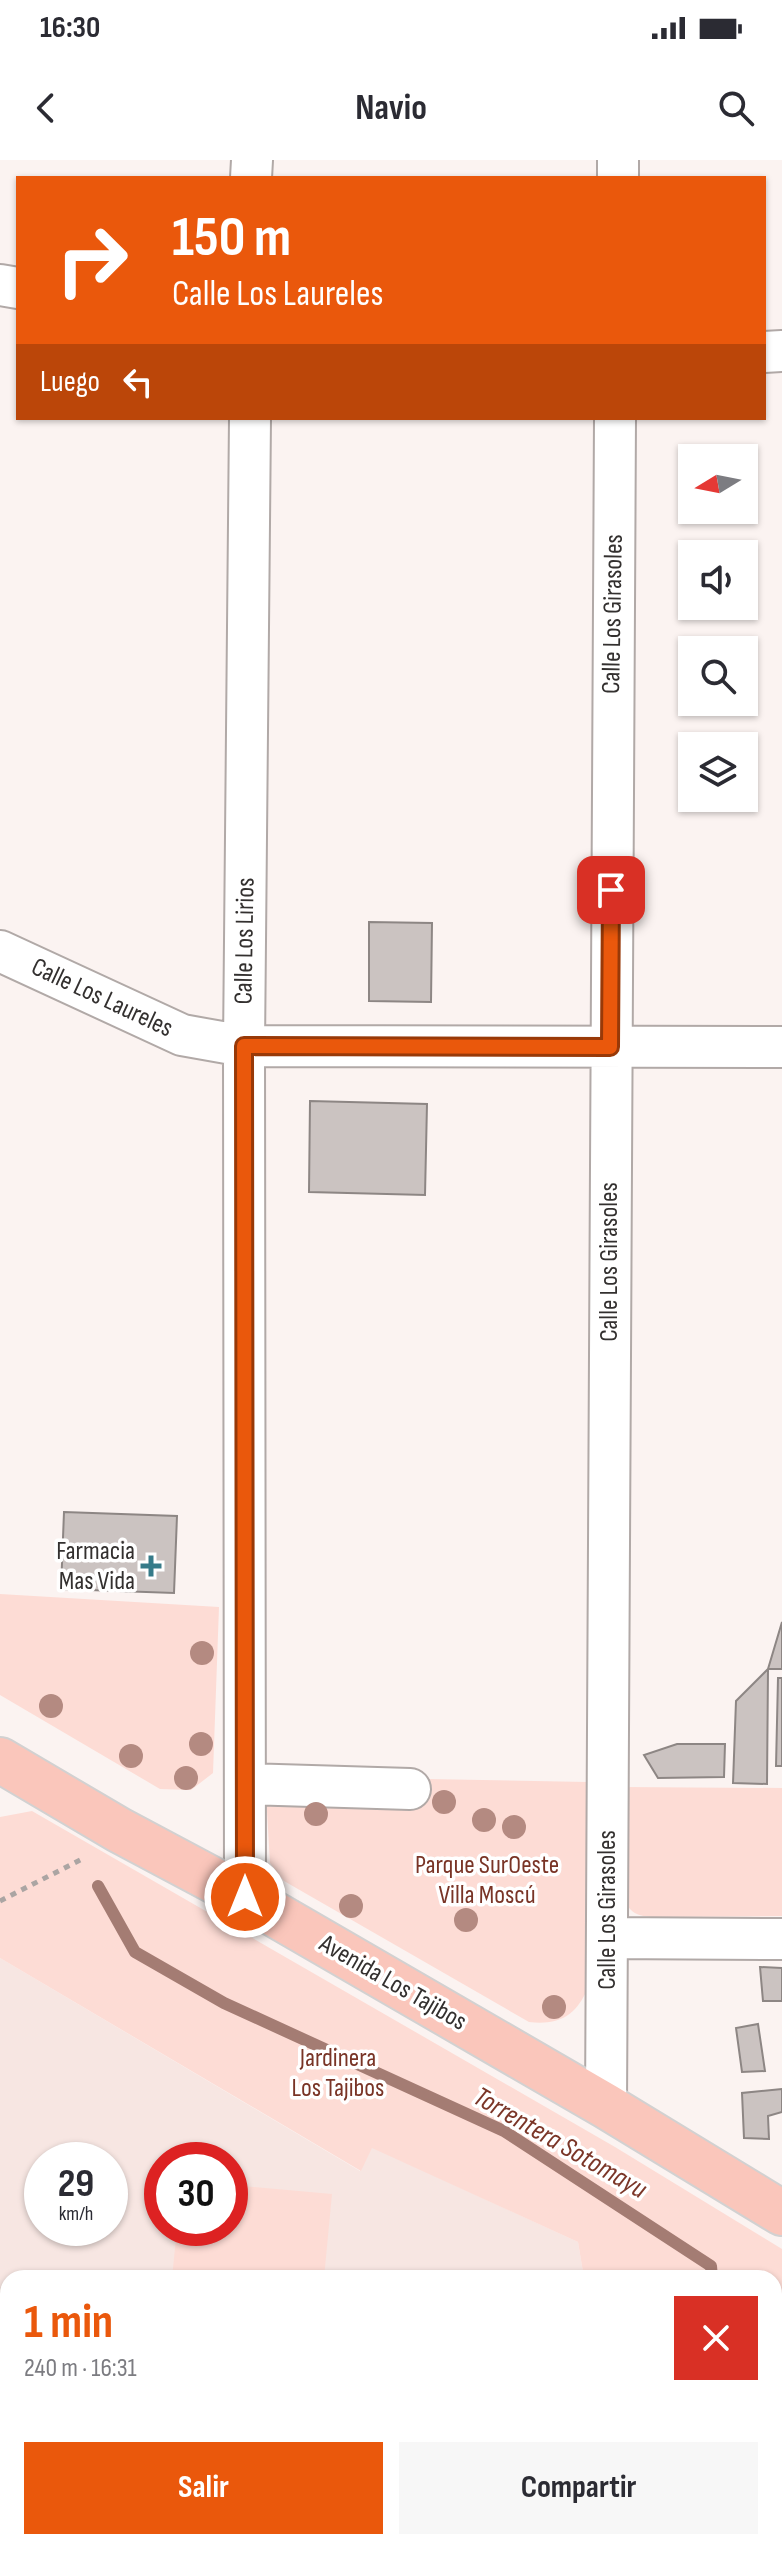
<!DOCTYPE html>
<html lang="es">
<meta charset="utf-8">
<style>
:root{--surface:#fff;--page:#f7f7f7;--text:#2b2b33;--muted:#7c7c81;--accent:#ea580c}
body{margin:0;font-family:"Sofia Sans Condensed",sans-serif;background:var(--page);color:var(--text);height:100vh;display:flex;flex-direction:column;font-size:30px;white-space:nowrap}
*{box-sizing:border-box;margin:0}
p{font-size:26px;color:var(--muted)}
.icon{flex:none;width:44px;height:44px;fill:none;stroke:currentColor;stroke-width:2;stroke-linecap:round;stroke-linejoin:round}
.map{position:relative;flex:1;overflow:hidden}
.side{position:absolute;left:0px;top:2110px;width:782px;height:280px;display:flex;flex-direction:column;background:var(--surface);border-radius:24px 24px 0 0;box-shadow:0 2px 6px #0004}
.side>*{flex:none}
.guide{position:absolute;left:16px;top:16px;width:750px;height:244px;border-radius:0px;box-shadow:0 2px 6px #0004;background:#ea580c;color:#fff;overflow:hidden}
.needle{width:52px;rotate:260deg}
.fabs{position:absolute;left:678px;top:284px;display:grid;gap:16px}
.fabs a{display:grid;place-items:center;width:80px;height:80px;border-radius:0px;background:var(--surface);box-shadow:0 2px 6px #0004;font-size:40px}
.speed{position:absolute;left:24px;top:1982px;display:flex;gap:16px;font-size:40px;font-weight:700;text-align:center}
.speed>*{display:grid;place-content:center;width:104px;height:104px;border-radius:50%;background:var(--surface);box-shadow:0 2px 6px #0004;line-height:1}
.speed small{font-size:20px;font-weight:400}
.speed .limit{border:12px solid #d22;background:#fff;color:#111}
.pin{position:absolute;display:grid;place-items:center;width:68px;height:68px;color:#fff;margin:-34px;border-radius:16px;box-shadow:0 4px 12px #0006}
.me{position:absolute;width:88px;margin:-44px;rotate:0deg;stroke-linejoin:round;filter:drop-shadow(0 0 6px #0008)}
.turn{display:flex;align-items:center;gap:28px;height:168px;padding:0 24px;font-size:36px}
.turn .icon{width:104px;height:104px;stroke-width:2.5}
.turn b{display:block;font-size:56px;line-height:68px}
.then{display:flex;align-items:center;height:76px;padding:0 24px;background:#0003;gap:16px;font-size:30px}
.round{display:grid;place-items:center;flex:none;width:84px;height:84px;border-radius:0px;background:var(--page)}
.summary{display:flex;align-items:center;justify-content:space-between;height:136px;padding:0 24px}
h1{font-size:48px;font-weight:700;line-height:60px;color:var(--accent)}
.primary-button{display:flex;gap:16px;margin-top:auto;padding:16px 24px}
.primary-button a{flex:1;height:92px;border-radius:0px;background:var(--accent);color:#fff;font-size:32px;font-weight:700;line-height:92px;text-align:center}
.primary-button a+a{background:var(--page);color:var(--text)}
.status{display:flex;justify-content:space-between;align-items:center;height:56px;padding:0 40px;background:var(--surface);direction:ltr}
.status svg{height:22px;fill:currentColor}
header{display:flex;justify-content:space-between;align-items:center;height:104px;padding:0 24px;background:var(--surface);font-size:36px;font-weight:700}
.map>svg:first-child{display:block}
.built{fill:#f7e6e2;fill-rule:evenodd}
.green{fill:#fddcd5}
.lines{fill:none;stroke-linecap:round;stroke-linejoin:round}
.stream{stroke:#a47c73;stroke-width:12}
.building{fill:#cbc3c1;stroke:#8d8684;stroke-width:2}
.minor-casing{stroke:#b1a9a7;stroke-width:44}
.major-casing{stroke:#d2d1d1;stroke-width:48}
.path{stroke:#aba5a3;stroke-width:5;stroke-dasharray:6 6;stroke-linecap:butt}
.minor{stroke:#fff;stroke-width:40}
.major{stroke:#fac6bb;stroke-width:44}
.tree{fill:#b48a81}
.route-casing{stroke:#983908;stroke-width:20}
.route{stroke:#ea580c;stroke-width:14}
.poi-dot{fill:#367b89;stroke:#fff;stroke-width:3}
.labels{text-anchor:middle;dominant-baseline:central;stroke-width:7;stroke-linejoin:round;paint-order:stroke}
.street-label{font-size:26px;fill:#33302f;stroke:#fff}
.poi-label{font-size:26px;fill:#33302f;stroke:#fff;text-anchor:end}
.park-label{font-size:26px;fill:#793426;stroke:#fff}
.water-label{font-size:28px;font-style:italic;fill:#7b3628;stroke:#fff}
</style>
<div class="status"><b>16:30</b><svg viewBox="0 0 49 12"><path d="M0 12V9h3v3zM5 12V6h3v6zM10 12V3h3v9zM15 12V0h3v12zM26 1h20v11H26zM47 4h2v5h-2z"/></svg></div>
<header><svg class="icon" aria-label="back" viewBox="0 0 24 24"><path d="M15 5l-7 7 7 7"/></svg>Navio<svg class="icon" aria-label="search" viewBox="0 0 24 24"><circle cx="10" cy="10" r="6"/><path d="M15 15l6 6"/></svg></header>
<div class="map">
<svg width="782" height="2390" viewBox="0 0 782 2390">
<rect width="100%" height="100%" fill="#fbf3f1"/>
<path class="built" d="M 0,1798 L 360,2011 L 372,1987 L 578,2082 L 584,2118 L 8,2118 L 8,2211 L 0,2218 ZM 42,2000 L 110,2000 L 110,2068 L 42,2068 ZM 162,2000 L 230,2000 L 230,2068 L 162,2068 Z"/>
<path class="green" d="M 0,1434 L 219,1447 L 213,1613 L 191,1630 L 160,1629 L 0,1535 Z
M 265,1616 L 587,1622 L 586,1832 C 574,1858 556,1865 529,1862 L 284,1721 L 270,1703 Z
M 624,1627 L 782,1628 L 782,1756 L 653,1757 C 644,1756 636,1756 630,1749 C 614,1730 623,1653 624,1627 Z
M 32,1651 L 615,1987 L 782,2089 L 782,2223 L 774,2223 L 774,2118 L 584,2118 L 578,2082 L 372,1988 L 361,2011 L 0,1798 L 0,1657 Z
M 230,2025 L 332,2034 L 324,2118 L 172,2118 L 177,2068 L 230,2068 Z
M 8,2211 L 8,2321 L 0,2324 L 0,2218 Z"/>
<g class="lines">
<path class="stream" d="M 98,1726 L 135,1792 L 224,1843 L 504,1971 L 711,2106 L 712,2118
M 774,2175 L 782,2179
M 0,2261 L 8,2258"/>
</g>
<path class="building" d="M 369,762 L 432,763 L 431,842 L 369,841 Z
M 310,941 L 427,944 L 425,1035 L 309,1032 Z
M 64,1352 L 177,1356 L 174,1433 L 61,1429 Z
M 782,1462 L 782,1509 L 768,1509 Z
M 768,1509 L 767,1624 L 733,1623 L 736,1541 Z
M 778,1518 L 782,1518 L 782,1606 L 776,1606 Z
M 677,1584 L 725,1584 L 724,1617 L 658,1618 L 644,1595 Z
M 760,1807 L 782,1808 L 782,1841 L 763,1841 Z
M 758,1864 L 765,1911 L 742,1912 L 736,1868 Z
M 782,1929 L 782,1952 L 768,1956 L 769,1979 L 744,1978 L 742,1933 Z
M 774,2288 L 782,2288 L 782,2374 L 774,2374 Z
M 146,2382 L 193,2382 L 194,2390 L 146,2390 Z
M 206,2382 L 254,2382 L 253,2390 L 206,2390 Z
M 412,2382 L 468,2382 L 468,2390 L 412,2390 Z
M 484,2382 L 561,2382 L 561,2390 L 484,2390 Z
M 584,2382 L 625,2382 L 625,2390 L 585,2390 Z
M 633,2382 L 660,2382 L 660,2390 L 633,2390 Z
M 343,2383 L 344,2390 L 291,2390 Z"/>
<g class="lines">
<defs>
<path id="minor" d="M 251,18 L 252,0
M 618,18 L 618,0
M 0,125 L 18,128
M 764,192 L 782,191
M 0,791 L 182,875 L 244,886 L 782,887
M 245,1624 L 410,1629
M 245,1737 L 244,886 L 250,258
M 607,1778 L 782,1779
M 606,1946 L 615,258
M 774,2245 L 782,2245"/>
<path id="major" d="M 0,1600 L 119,1670 L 245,1737 L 606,1946 L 782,2053"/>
</defs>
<use href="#minor" class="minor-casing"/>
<use href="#major" class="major-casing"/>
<path class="path" d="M 0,1741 L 84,1698"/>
<use href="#minor" class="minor"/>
<use href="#major" class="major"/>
</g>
<g class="tree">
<circle cx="202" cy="1493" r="12"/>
<circle cx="51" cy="1546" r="12"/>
<circle cx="201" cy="1584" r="12"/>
<circle cx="131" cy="1596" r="12"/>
<circle cx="186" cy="1618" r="12"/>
<circle cx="444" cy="1642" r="12"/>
<circle cx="316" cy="1654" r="12"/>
<circle cx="484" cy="1660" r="12"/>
<circle cx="514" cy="1667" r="12"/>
<circle cx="351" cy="1746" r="12"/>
<circle cx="466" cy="1760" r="12"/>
<circle cx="554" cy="1847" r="12"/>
</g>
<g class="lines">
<defs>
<path id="route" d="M 245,1737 L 244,886 L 610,887 L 611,730"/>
</defs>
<use href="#route" class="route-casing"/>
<use href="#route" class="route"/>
</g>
<path class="poi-dot" d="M147 1394h8v8h8v8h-8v8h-8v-8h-8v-8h8z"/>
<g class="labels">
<g class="street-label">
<text transform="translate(613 454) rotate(-89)">Calle Los Girasoles</text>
<text transform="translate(245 781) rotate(-89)">Calle Los Lirios</text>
<text transform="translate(102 838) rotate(25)">Calle Los Laureles</text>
<text transform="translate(609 1102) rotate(-90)">Calle Los Girasoles</text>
<text transform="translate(607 1750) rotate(-90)">Calle Los Girasoles</text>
<text transform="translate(393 1823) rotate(30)">Avenida Los Tajibos</text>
</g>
<g class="poi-label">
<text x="135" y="1391">Farmacia<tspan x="135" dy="30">Mas Vida</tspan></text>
</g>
<g class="park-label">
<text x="487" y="1705">Parque SurOeste<tspan x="487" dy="30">Villa Moscú</tspan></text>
<text x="338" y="1898">Jardinera<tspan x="338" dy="30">Los Tajibos</tspan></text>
</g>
<g class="water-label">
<text transform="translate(560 1983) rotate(30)">Torrentera Sotomayu</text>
</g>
</g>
</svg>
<div class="fabs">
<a><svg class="needle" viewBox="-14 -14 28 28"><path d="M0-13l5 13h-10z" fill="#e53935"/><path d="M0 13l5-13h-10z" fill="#7c7c81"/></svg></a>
<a><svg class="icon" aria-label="sound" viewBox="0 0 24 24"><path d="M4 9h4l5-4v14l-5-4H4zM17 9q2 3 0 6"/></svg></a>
<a><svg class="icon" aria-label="search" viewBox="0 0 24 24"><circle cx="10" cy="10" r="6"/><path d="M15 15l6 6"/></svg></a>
<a><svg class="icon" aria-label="layers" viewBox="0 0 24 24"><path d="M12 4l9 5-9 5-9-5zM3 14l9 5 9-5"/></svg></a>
</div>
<div class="speed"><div>29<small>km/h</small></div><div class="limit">30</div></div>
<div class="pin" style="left:611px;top:730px;background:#d93025"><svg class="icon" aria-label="arrive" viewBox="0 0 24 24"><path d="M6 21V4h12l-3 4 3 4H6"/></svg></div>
<svg class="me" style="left:245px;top:1737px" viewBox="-20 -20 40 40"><circle r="17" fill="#ea580c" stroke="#fff" stroke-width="3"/><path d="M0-11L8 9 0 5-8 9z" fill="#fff"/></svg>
<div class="guide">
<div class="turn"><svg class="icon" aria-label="right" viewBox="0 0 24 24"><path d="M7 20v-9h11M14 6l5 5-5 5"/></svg><div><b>150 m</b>Calle Los Laureles</div></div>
<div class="then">Luego<svg class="icon" aria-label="left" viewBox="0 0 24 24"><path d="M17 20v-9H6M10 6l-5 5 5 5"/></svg></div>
</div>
<section class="side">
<div class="summary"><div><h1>1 min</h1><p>240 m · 16:31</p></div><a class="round" style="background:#d93025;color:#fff"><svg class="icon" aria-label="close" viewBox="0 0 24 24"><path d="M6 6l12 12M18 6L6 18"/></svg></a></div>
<div class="primary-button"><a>Salir</a><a>Compartir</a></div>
</section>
</div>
